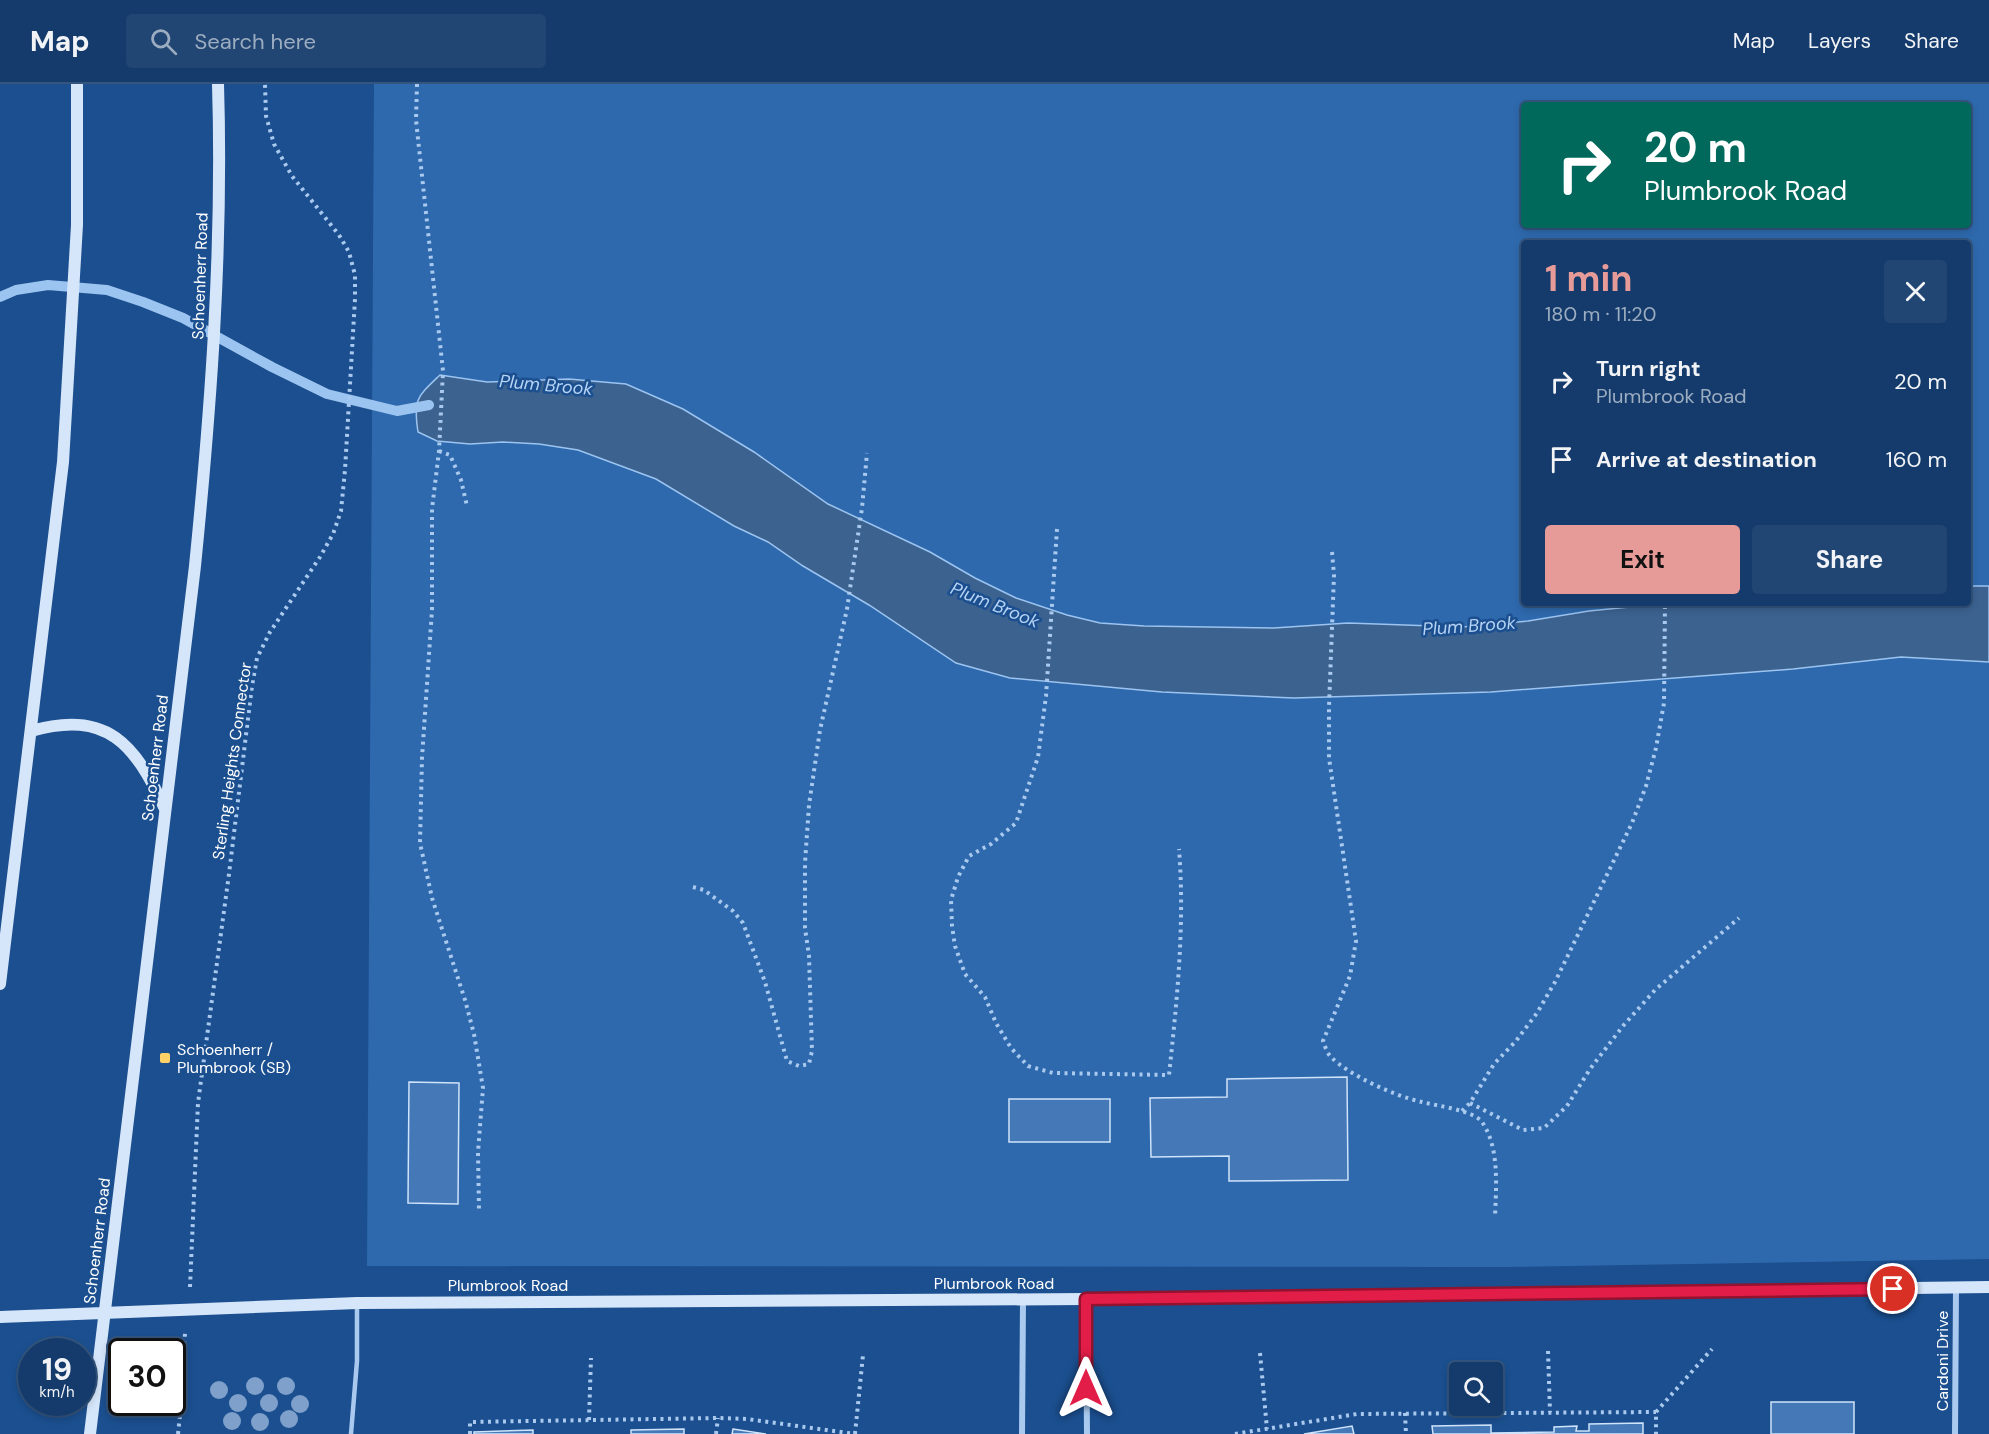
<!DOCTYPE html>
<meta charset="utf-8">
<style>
:root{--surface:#143b6b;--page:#214673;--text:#f1f3f6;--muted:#9dadc1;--line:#33557e;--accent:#e69b98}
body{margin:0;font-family:"DM Sans",sans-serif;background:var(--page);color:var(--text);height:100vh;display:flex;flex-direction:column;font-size:22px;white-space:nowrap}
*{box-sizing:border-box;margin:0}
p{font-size:20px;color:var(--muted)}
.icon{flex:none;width:33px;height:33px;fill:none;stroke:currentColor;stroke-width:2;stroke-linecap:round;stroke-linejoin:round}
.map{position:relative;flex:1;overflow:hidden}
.drawer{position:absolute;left:1521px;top:156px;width:450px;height:366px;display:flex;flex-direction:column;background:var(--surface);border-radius:6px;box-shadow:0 3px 9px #0003,0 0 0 2px var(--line)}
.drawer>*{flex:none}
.banner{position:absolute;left:1521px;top:18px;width:450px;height:126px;border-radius:6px;box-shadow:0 3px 9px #0003,0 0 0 2px var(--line);background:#00695c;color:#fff;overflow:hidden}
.buttons{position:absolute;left:1449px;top:1278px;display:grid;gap:12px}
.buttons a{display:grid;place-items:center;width:54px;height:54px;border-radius:6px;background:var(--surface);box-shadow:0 3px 9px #0003,0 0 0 2px var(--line);font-size:30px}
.speed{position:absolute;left:18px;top:1254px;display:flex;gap:12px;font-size:30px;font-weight:700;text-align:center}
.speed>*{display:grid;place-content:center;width:78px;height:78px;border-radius:50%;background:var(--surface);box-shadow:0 3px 9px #0003,0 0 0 2px var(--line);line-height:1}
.speed small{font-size:15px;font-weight:400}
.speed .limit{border:3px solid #111;border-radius:9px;background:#fff;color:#111}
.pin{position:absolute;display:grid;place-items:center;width:51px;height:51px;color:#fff;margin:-26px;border:3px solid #fff;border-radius:50%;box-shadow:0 2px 6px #0007}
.me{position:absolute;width:66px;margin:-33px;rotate:0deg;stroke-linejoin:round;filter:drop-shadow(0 0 4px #0008)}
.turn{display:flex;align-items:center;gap:21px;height:126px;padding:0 24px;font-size:27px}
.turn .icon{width:78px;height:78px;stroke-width:2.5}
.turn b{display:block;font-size:42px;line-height:51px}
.round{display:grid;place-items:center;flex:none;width:63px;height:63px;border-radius:6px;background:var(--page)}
.headline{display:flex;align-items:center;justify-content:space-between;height:102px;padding:0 24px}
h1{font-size:36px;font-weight:700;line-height:45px;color:var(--accent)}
.button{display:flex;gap:12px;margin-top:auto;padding:12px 24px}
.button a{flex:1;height:69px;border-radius:6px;background:var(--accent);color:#111;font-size:24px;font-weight:700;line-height:69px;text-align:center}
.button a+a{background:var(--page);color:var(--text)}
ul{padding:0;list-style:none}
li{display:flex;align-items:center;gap:18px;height:78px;padding:0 24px}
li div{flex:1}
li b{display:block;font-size:22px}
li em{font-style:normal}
header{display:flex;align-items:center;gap:36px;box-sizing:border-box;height:84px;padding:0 30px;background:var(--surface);border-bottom:2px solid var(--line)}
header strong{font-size:28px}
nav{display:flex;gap:33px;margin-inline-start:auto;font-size:21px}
.search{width:420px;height:54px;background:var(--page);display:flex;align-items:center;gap:15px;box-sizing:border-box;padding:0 21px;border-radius:6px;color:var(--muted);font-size:22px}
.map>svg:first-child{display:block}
.green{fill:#2e69ad;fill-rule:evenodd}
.water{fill:#3c6290;stroke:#9cc4f0;stroke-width:1.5}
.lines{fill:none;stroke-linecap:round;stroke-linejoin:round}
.stream{stroke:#9cc4f0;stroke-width:10}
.building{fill:#4478b7;stroke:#cfe3fa;stroke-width:1.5}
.path{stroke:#a9c9ee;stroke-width:4;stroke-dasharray:3 4.5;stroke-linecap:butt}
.lane{stroke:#a9c9ee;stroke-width:4.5}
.street{stroke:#a9c9ee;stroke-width:6}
.secondary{stroke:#d6e6fa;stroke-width:12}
.tree{fill:#7ea0ca}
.route-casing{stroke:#92132f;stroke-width:15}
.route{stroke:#e11d48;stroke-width:10}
.poi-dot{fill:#ffd166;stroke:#1b4f8f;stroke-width:2}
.labels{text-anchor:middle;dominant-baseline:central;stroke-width:5;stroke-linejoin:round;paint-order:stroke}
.street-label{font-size:16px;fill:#fff;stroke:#1b4f8f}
.poi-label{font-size:16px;fill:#fff;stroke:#1b4f8f;text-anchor:start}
.water-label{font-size:18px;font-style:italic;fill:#b5d3f5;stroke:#1b4f8f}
</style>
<header>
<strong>Map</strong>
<div class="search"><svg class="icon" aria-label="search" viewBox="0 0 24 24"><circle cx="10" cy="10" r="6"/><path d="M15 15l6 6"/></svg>Search here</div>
<nav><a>Map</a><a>Layers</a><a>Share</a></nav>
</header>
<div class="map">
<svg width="1989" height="1350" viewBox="0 0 1989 1350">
<rect width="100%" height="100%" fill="#1b4f8f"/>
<path class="green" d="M 374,0 L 1989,0 L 1989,1175 L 1506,1183 L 367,1182 ZM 1524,21 L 1968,21 L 1968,141 L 1524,141 ZM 1524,159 L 1968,159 L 1968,519 L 1524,519 Z"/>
<path class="water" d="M 440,291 L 487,298 L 569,295 L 626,300 L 683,325 L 754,368 L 828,420 L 930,468 L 975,494 L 1016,514 L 1067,531 L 1100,539 L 1144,542 L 1274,544 L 1348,539 L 1462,543 L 1528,537 L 1589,527 L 1670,519 L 1968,519 L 1968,502 L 1989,502 L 1989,578 L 1901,573 L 1793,585 L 1491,608 L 1294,614 L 1162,608 L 1010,594 L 956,579 L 869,521 L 803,482 L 768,458 L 734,442 L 656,395 L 578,366 L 539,360 L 503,358 L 470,360 L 437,357 L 418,348 C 413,315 417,313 440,291 Z"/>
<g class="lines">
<path class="stream" d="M 0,213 L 16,206 L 48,201 L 107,206 L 143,218 L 183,234 L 272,283 L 327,310 L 397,327 L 429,321"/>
</g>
<path class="building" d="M 1347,993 L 1348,1096 L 1229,1097 L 1229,1072 L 1151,1073 L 1150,1014 L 1227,1013 L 1227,995 Z
M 409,998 L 459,999 L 458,1120 L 408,1119 Z
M 1009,1015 L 1110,1015 L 1110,1058 L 1009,1058 Z
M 1771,1318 L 1854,1318 L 1854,1350 L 1771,1350 Z
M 1643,1339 L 1643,1350 L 1433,1350 L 1432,1342 L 1491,1341 L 1491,1349 L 1554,1348 L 1554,1343 L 1577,1342 L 1576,1347 L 1589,1347 L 1589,1340 Z
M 1352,1342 L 1354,1350 L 1304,1350 Z
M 684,1345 L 684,1350 L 631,1350 L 631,1346 Z
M 733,1345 L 766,1350 L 732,1350 Z
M 533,1346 L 533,1350 L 474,1350 L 474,1348 Z"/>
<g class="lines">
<path class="path" d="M 417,0 L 416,36 L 443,287 L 439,367 L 432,425 L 432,526 L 422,674 L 420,759 L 432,814 L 465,916 L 474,950 L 483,1004 L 478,1068 L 479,1126
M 439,367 L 450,371 L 461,396 L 467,422
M 1057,445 L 1046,612 L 1038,673 L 1016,739 L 991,760 L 969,772 L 958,793 L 951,816 L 952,842 L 955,862 L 965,890 L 985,913 L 996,939 L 1011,964 L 1028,982 L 1053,989 L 1169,991 C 1177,916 1185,841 1179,765
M 1332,468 L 1334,491 L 1329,623 L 1329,674 L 1356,857 L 1350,892 L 1323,957 C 1325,962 1327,969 1331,973 C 1350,992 1395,1012 1422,1018 C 1437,1022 1473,1026 1482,1038 C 1500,1064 1496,1104 1495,1133
M 693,803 L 704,806 L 733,827 L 743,839 L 765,898 L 787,977 L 799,982 L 809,980 L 812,967 L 809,872 L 805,844 L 805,779 L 809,721 L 820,646 L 847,525 L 862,424 L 867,369
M 1470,1019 L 1523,1046 L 1544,1044 L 1567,1022 L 1590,985 L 1623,942 L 1655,906 L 1739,834
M 1462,1027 L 1470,1019 L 1494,980 L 1516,957 L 1537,929 L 1555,898 L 1632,739 L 1646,702 L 1656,664 L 1664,619 L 1665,519
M 190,1203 L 198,1019 L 229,790 L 252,602 L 257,574 L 270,548 L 320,473 L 333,450 L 341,427 L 345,386 L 355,215 L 355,191 L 349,168 L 339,151 L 292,92 L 274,60 L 266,32 L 265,0
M 1548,1267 L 1550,1328
M 1260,1269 L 1267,1345
M 1656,1328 L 1712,1265
M 1405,1329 L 1406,1350
M 589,1336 L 591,1274
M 178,1350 L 182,1312 L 185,1249
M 470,1350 L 470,1338 L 718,1334 L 747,1335 L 855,1350
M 716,1350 L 718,1334
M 855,1350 L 863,1271
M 1235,1350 L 1357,1330 L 1656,1328 L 1656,1350"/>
<path class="lane" d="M 351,1350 L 357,1277 L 357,1221"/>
<path class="street" d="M 1086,1215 L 1087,1350
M 1022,1350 L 1023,1216
M 1955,1350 L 1956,1204"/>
<path class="secondary" d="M 31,647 C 107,625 135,660 165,725
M 0,900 L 63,378 L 77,141 L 77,0
M 0,1233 L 357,1219 L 1086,1215 L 1989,1203
M 90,1350 L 195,482 C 211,322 223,162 218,0"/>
</g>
<g class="tree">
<circle cx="255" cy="1302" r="9"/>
<circle cx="286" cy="1302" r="9"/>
<circle cx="219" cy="1306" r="9"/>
<circle cx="238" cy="1319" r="9"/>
<circle cx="269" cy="1319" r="9"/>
<circle cx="300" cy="1320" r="9"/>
<circle cx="289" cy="1335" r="9"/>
<circle cx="232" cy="1337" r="9"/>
<circle cx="260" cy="1338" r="9"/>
</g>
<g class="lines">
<defs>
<path id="route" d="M 1086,1304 L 1086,1215 L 1893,1205"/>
</defs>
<use href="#route" class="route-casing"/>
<use href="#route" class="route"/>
</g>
<rect class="poi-dot" x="159" y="968" width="12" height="12" rx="3"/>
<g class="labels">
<g class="street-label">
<text transform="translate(200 192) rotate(-88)">Schoenherr Road</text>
<text transform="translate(155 674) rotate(-83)">Schoenherr Road</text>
<text transform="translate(232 677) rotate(-82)">Sterling Heights Connector</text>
<text transform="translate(97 1157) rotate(-83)">Schoenherr Road</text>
<text x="994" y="1199">Plumbrook Road</text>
<text x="508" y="1201">Plumbrook Road</text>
<text transform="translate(1942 1277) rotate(-90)">Cardoni Drive</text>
</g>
<g class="poi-label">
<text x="177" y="965">Schoenherr /<tspan x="177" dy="18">Plumbrook (SB)</tspan></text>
</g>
<g class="water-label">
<text transform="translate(546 301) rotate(5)">Plum Brook</text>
<text transform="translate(995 521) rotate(22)">Plum Brook</text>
<text transform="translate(1469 542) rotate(-4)">Plum Brook</text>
</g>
</g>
</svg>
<div class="buttons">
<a><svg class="icon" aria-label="search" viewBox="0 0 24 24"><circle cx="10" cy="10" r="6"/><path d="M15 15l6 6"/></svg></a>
</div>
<div class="speed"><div>19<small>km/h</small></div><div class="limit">30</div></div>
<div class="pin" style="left:1893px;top:1205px;background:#d93025"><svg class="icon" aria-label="arrive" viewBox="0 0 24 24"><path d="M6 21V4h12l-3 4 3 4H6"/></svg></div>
<svg class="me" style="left:1086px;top:1304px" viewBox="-20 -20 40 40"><path d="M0-17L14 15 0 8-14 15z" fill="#e11d48" stroke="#fff" stroke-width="4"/></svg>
<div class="banner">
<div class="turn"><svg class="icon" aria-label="right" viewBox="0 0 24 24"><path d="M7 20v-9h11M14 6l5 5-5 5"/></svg><div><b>20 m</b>Plumbrook Road</div></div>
</div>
<section class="drawer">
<div class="headline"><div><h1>1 min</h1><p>180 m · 11:20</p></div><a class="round"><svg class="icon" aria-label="close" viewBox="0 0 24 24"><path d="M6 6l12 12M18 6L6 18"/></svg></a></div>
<ul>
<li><svg class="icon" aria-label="right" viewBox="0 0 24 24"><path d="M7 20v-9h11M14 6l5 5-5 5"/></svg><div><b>Turn right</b><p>Plumbrook Road</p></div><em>20 m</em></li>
<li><svg class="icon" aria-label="arrive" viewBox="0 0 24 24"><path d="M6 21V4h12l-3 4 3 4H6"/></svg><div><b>Arrive at destination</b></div><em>160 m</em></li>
</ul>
<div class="button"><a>Exit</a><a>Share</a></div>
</section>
</div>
